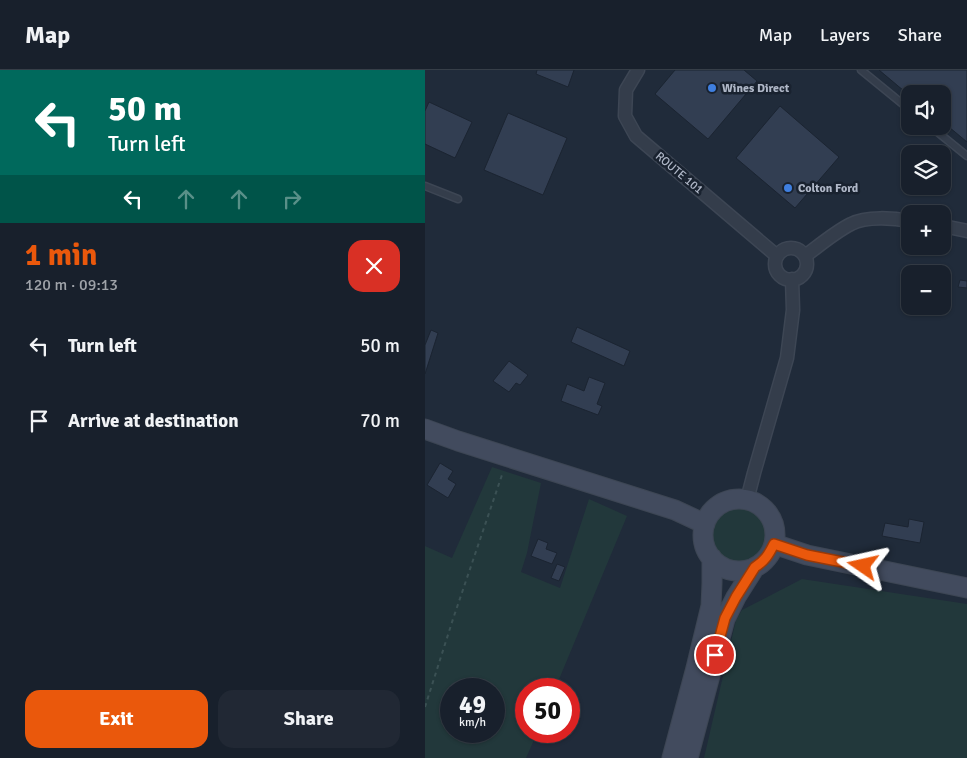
<!DOCTYPE html>
<meta charset="utf-8">
<style>
:root{--surface:#18202c;--page:#212834;--text:#f1f3f6;--muted:#9fa3a9;--line:#363e48;--accent:#ea580c}
body{margin:0;font-family:Signika,sans-serif;background:var(--page);color:var(--text);height:100vh;display:flex;flex-direction:column;font-size:19px;white-space:nowrap}
*{box-sizing:border-box;margin:0}
p{font-size:16px;color:var(--muted)}
.icon{flex:none;width:28px;height:28px;fill:none;stroke:currentColor;stroke-width:2;stroke-linecap:round;stroke-linejoin:round}
.map{position:relative;flex:1;overflow:hidden}
.details{display:flex;flex-direction:column;background:var(--surface);width:425px}
.details>*{flex:none}
.guide{background:#00695c;color:#fff;overflow:hidden}
.buttons{position:absolute;left:476px;top:15px;display:grid;gap:10px}
.buttons a{display:grid;place-items:center;width:50px;height:50px;border-radius:10px;background:var(--surface);box-shadow:0 1px 4px #0004,0 0 0 1px var(--line);font-size:25px}
.speed{position:absolute;left:15px;top:608px;display:flex;gap:10px;font-size:25px;font-weight:700;text-align:center}
.speed>*{display:grid;place-content:center;width:65px;height:65px;border-radius:50%;background:var(--surface);box-shadow:0 1px 4px #0004,0 0 0 1px var(--line);line-height:1}
.speed small{font-size:12px;font-weight:400}
.speed .limit{border:8px solid #d22;background:#fff;color:#111}
.pin{position:absolute;display:grid;place-items:center;width:42px;height:42px;color:#fff;margin:-21px;border:2px solid #fff;border-radius:50%;box-shadow:0 1px 5px #0007}
.me{position:absolute;width:55px;margin:-28px;rotate:281deg;stroke-linejoin:round;filter:drop-shadow(0 0 4px #0008)}
.turn{display:flex;align-items:center;gap:18px;height:105px;padding:0 25px;font-size:22px}
.turn .icon{width:65px;height:65px;stroke-width:2.5}
.turn b{display:block;font-size:35px;line-height:42px}
.lanes{display:flex;align-items:center;height:48px;padding:0 25px;background:#0003;justify-content:center;gap:25px;direction:ltr}
.lanes .off{opacity:.35}
.round{display:grid;place-items:center;flex:none;width:52px;height:52px;border-radius:15px;background:var(--page)}
.summary{display:flex;align-items:center;justify-content:space-between;height:85px;padding:0 25px}
h1{font-size:30px;font-weight:800;line-height:38px;color:var(--accent)}
.button{display:flex;gap:10px;margin-top:auto;padding:10px 25px}
.button a{flex:1;height:58px;border-radius:15px;background:var(--accent);color:#fff;font-size:20px;font-weight:800;line-height:58px;text-align:center}
.button a+a{background:var(--page);color:var(--text)}
ul{padding:0;list-style:none}
li{display:flex;align-items:center;gap:15px;height:75px;padding:0 25px}
li div{flex:1}
li b{display:block;font-size:19px}
li em{font-style:normal}
header{display:flex;align-items:center;gap:30px;box-sizing:border-box;height:70px;padding:0 25px;background:var(--surface);border-bottom:1px solid var(--line)}
header strong{font-size:24px}
nav{display:flex;gap:28px;margin-inline-start:auto;font-size:18px}
main{display:flex;flex:1;min-height:0}
.map>svg:first-child{display:block}
.green{fill:#22383b;fill-rule:evenodd}
.building{fill:#323e52;stroke:#1b2431}
.lines{fill:none;stroke-linecap:round;stroke-linejoin:round}
.lane-casing{stroke:#3d4654;stroke-width:9}
.street-casing{stroke:#3d4654;stroke-width:15}
.secondary-casing{stroke:#3d4654;stroke-width:21}
.path{stroke:#3b5154;stroke-width:2;stroke-dasharray:4 4;stroke-linecap:butt}
.lane{stroke:#343d4b;stroke-width:6}
.street{stroke:#343d4b;stroke-width:12}
.secondary{stroke:#424b5e;stroke-width:19}
.route-casing{stroke:#983908;stroke-width:12}
.route{stroke:#ea580c;stroke-width:9}
.shop-dot{fill:#3f7fe0;stroke:#19222f;stroke-width:2}
.labels{text-anchor:middle;dominant-baseline:central;stroke-width:5;stroke-linejoin:round;paint-order:stroke}
.poi-label{font-size:12px;font-weight:bold;fill:#afb7c7;stroke:#19222f;text-anchor:start}
.street-label{font-size:12px;fill:#afb7c7;stroke:#19222f}
</style>
<header>
<strong>Map</strong>
<nav><a>Map</a><a>Layers</a><a>Share</a></nav>
</header>
<main>
<section class="details">
<div class="guide">
<div class="turn"><svg class="icon" aria-label="left" viewBox="0 0 24 24"><path d="M17 20v-9H6M10 6l-5 5 5 5"/></svg><div><b>50 m</b>Turn left</div></div>
<div class="lanes"><svg class="icon" aria-label="left" viewBox="0 0 24 24"><path d="M17 20v-9H6M10 6l-5 5 5 5"/></svg><svg class="icon off" aria-label="ahead" viewBox="0 0 24 24"><path d="M12 20V5M6 11l6-6 6 6"/></svg><svg class="icon off" aria-label="ahead" viewBox="0 0 24 24"><path d="M12 20V5M6 11l6-6 6 6"/></svg><svg class="icon off" aria-label="right" viewBox="0 0 24 24"><path d="M7 20v-9h11M14 6l5 5-5 5"/></svg></div>
</div>
<div class="summary"><div><h1>1 min</h1><p>120 m · 09:13</p></div><a class="round" style="background:#d93025;color:#fff"><svg class="icon" aria-label="close" viewBox="0 0 24 24"><path d="M6 6l12 12M18 6L6 18"/></svg></a></div>
<ul>
<li><svg class="icon" aria-label="left" viewBox="0 0 24 24"><path d="M17 20v-9H6M10 6l-5 5 5 5"/></svg><div><b>Turn left</b></div><em>50 m</em></li>
<li><svg class="icon" aria-label="arrive" viewBox="0 0 24 24"><path d="M6 21V4h12l-3 4 3 4H6"/></svg><div><b>Arrive at destination</b></div><em>70 m</em></li>
</ul>
<div class="button"><a>Exit</a><a>Share</a></div>
</section>
<div class="map">
<svg width="542" height="688" viewBox="0 0 542 688">
<rect width="100%" height="100%" fill="#202b3a"/>
<path class="green" d="M 67,397 L 116,413 L 102,483 L 96,502 L 135,518 L 164,429 L 202,446 L 130,619 L 101,619 L 101,661 L 113,661 L 101,688 L 0,688 L 0,476 L 27,488 ZM 26,619 L 69,619 L 69,661 L 26,661 Z
M285 465a29 29 0 1 1 58 0a29 29 0 1 1-58 0Z
M 377,509 L 542,534 L 542,688 L 279,688 L 311,550 L 317,540 Z"/>
<path class="building" d="M 112,0 L 149,0 L 143,17 L 111,4 Z
M 250,0 L 319,0 L 332,11 L 283,69 L 230,24 Z
M 454,0 L 542,0 L 542,72 L 518,52 L 518,24 L 485,24 L 485,26 Z
M 4,32 L 47,52 L 30,88 L 0,74 L 0,41 Z
M 355,36 L 414,87 L 370,138 L 311,88 Z
M 83,43 L 142,68 L 118,125 L 59,100 Z
M 535,210 L 542,211 L 542,218 L 533,217 Z
M 152,257 L 205,281 L 199,296 L 146,272 Z
M 6,260 L 13,263 L 0,304 L 0,275 Z
M 84,291 L 103,305 L 95,315 L 91,313 L 84,322 L 68,311 Z
M 164,307 L 180,313 L 172,334 L 177,336 L 173,345 L 136,331 L 142,314 L 159,321 Z
M 15,393 L 28,401 L 23,409 L 31,414 L 23,428 L 2,415 Z
M 484,449 L 499,452 L 495,473 L 457,466 L 460,453 L 483,457 Z
M 113,469 L 123,473 L 121,479 L 132,483 L 127,494 L 106,486 Z
M 132,494 L 140,497 L 134,511 L 126,508 Z"/>
<g class="lines">
<defs>
<path id="lane" d="M 436,0 L 485,40
M 505,56 L 542,86
M 0,116 L 33,129"/>
<path id="street" d="M 213,0 L 201,20 L 200,46 L 211,66 L 352,186
M 518,156 L 542,161
M350 194a16 16 0 1 1 32 0a16 16 0 1 1-32 0Z
M 380,186 C 395,175 410,162 426,154 C 441,146 469,148 485,151
M 322,430 L 329,403 L 362,288 L 368,240 L 367,209"/>
<path id="secondary" d="M 0,359 L 33,371 L 250,440 L 280,454
M278 465a36 36 0 1 1 72 0a36 36 0 1 1-72 0Z
M 349,474 L 382,485 L 542,518
M 247,688 L 271,598 L 286,536 L 287,513 L 287,488
M 263,688 L 300,549 L 311,527 L 330,497"/>
</defs>
<use href="#lane" class="lane-casing"/>
<use href="#street" class="street-casing"/>
<use href="#secondary" class="secondary-casing"/>
<path class="path" d="M 0,637 L 28,549 L 78,402"/>
<use href="#lane" class="lane"/>
<use href="#street" class="street"/>
<use href="#secondary" class="secondary"/>
</g>
<g class="lines">
<defs>
<path id="route" d="M 290,585 L 300,548 L 311,527 L 330,497 C 340,491 344,484 349,474 L 382,485 L 438,496"/>
</defs>
<use href="#route" class="route-casing"/>
<use href="#route" class="route"/>
</g>
<g class="shop-dot">
<circle cx="287" cy="18" r="5"/>
<circle cx="363" cy="118" r="5"/>
</g>
<g class="labels">
<g class="poi-label">
<text x="297" y="18">Wines Direct</text>
<text x="373" y="118">Colton Ford</text>
</g>
<g class="street-label">
<text transform="translate(254 103) rotate(40)">ROUTE 101</text>
</g>
</g>
</svg>
<div class="buttons">
<a><svg class="icon" aria-label="sound" viewBox="0 0 24 24"><path d="M4 9h4l5-4v14l-5-4H4zM17 9q2 3 0 6"/></svg></a>
<a><svg class="icon" aria-label="layers" viewBox="0 0 24 24"><path d="M12 4l9 5-9 5-9-5zM3 14l9 5 9-5"/></svg></a>
<a>+</a>
<a>−</a>
</div>
<div class="speed"><div>49<small>km/h</small></div><div class="limit">50</div></div>
<div class="pin" style="left:290px;top:585px;background:#d93025"><svg class="icon" aria-label="arrive" viewBox="0 0 24 24"><path d="M6 21V4h12l-3 4 3 4H6"/></svg></div>
<svg class="me" style="left:438px;top:496px" viewBox="-20 -20 40 40"><path d="M0-17L14 15 0 8-14 15z" fill="#ea580c" stroke="#fff" stroke-width="4"/></svg>
</div>
</main>
